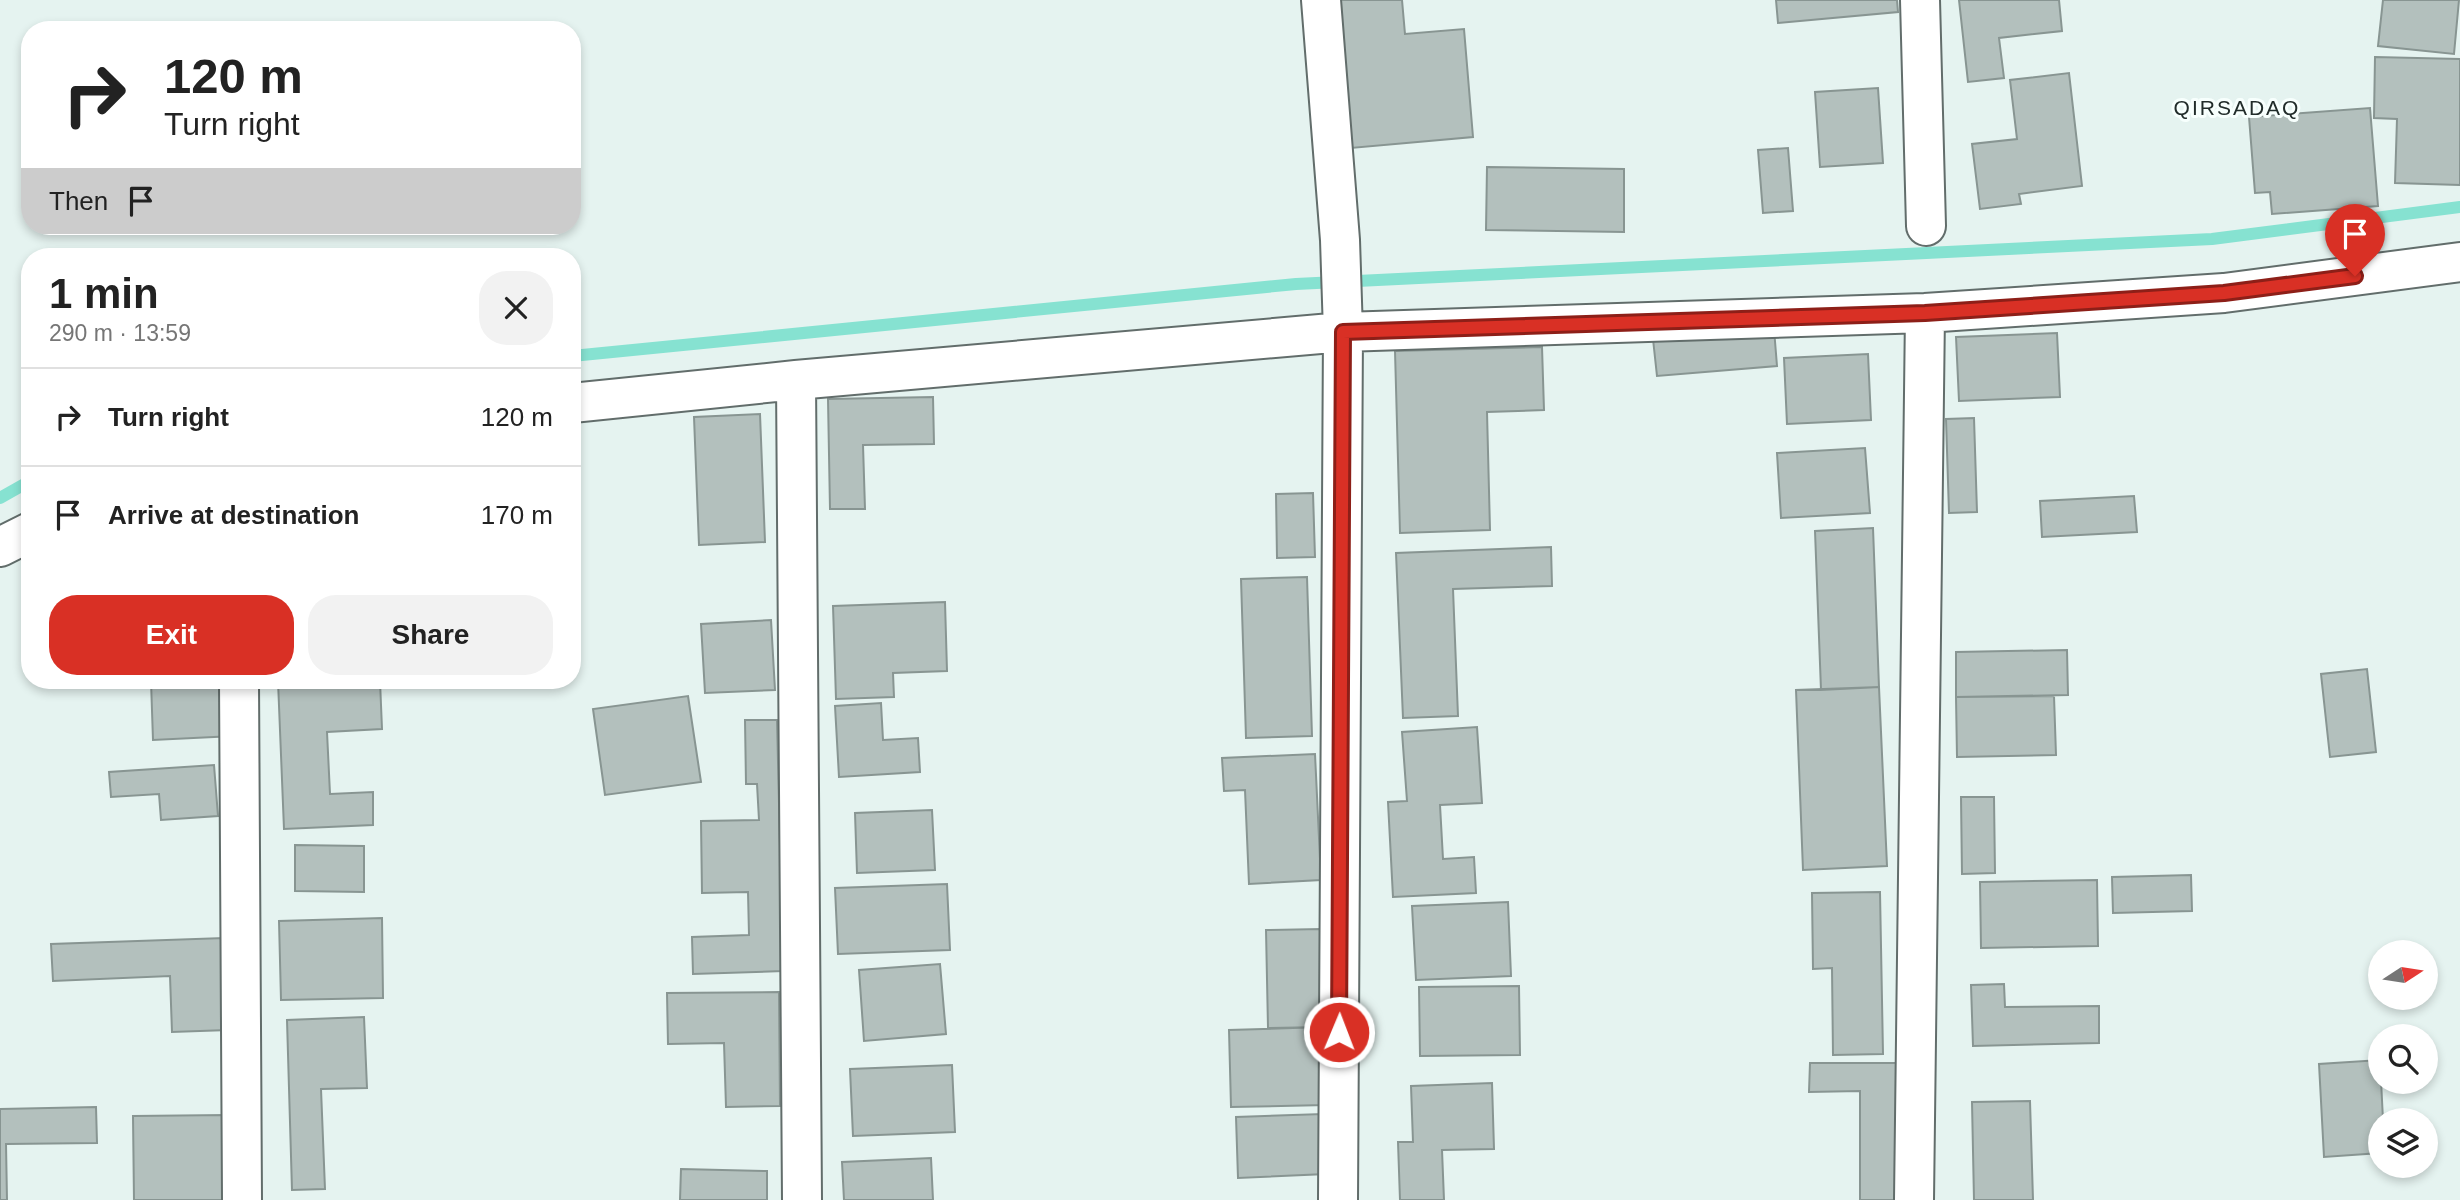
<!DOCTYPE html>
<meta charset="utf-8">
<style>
:root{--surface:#fff;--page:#f2f2f2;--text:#222;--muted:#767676;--line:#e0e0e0;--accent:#d93025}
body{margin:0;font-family:Helvetica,sans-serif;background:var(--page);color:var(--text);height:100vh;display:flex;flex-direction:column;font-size:26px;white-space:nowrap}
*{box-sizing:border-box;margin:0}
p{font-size:23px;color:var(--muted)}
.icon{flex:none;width:38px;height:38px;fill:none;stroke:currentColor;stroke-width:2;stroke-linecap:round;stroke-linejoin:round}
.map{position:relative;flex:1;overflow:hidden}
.details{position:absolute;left:21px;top:248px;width:560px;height:441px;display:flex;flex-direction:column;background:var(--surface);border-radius:28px;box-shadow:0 4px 10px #0003}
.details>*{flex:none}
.banner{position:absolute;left:21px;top:21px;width:560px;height:214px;border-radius:28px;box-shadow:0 4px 10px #0003;background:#fff;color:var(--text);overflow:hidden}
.needle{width:46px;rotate:78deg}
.tools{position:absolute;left:2368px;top:940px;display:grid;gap:14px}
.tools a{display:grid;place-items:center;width:70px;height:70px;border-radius:50%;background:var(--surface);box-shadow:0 4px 10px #0003;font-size:35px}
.pin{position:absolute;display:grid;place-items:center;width:60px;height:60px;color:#fff;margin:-72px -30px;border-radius:50% 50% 50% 0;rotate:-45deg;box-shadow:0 0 7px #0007}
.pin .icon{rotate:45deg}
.me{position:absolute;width:77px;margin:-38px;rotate:1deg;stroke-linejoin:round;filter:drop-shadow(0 0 5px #0008)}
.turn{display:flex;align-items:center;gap:24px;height:147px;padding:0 28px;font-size:32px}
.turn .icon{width:91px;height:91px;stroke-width:2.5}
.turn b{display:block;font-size:49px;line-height:60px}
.then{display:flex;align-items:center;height:66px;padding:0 28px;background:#0003;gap:14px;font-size:26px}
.round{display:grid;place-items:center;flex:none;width:74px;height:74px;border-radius:28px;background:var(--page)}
.summary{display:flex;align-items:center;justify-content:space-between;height:119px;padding:0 28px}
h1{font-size:42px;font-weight:800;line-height:52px}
.cta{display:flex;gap:14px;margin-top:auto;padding:14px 28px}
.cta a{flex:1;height:80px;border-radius:28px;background:var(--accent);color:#fff;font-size:28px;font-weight:800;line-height:80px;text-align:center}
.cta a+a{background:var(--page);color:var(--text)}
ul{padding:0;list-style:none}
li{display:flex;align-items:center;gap:21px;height:98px;padding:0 28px;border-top:2px solid var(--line)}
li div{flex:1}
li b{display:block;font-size:26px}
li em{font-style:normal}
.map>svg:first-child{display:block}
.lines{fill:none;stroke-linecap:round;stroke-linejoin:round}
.stream{stroke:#86e2d1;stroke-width:12}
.building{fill:#b3c0bd;stroke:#889592;stroke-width:2}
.street-casing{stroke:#626d6b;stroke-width:42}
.street{stroke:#fff;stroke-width:38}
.route-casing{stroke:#8d1f18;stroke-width:18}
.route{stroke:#d93025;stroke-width:12}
.labels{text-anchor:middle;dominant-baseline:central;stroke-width:6;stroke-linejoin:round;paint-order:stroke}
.quarter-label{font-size:21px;letter-spacing:2px;fill:#212c2a;stroke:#f7fffd}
</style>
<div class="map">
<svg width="2460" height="1200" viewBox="0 0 2460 1200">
<rect width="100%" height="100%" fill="#e5f3f0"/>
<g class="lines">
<path class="stream" d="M 572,356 L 1296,284 L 2212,239 L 2460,207
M 0,498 L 30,481"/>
</g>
<path class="building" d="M 1339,0 L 1402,0 L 1405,34 L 1464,29 L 1473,137 L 1351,148 Z
M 1776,0 L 1897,0 L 1898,12 L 1778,23 Z
M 1959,0 L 2059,0 L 2062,31 L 1999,38 L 2004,78 L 1968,82 Z
M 2383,0 L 2459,0 L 2454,54 L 2378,46 Z
M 2375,57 L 2460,59 L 2460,185 L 2395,183 L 2397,119 L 2374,118 Z
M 2069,73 L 2082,186 L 2019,194 L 2021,204 L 1980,209 L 1972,144 L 2017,139 L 2010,80 Z
M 1878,88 L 1883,163 L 1820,167 L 1815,92 Z
M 2370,108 L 2378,206 L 2272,214 L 2270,192 L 2255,193 L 2249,117 Z
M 1788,148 L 1793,211 L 1763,213 L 1758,150 Z
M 1487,167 L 1624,169 L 1624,232 L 1486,230 Z
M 1774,329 L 1777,366 L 1657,376 L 1653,339 Z
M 2057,333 L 2060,397 L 1959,401 L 1956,337 Z
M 1542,347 L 1544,410 L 1487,412 L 1490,530 L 1400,533 L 1395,351 Z
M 1868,354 L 1871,420 L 1787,424 L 1784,358 Z
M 933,397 L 934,444 L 863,445 L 865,509 L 830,509 L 828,399 Z
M 760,414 L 765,542 L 699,545 L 694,417 Z
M 1974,418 L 1977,512 L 1949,513 L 1946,419 Z
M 1865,448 L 1870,513 L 1781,518 L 1777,453 Z
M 1313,493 L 1315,557 L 1277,558 L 1276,494 Z
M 2134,496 L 2137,532 L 2042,537 L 2040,501 Z
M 1873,528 L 1879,687 L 1821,690 L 1815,531 Z
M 1551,547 L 1552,586 L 1453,589 L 1458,716 L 1403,718 L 1396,553 Z
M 1307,577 L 1312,736 L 1246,738 L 1241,579 Z
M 945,602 L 947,671 L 893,673 L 894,697 L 836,699 L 833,606 Z
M 771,620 L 775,690 L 705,693 L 701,624 Z
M 2067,650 L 2068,695 L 1956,697 L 1956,652 Z
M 2367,669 L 2376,752 L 2330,757 L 2321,674 Z
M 151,681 L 231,681 L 234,736 L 153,740 Z
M 278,681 L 380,681 L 382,729 L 327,732 L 330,794 L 373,792 L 373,825 L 284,829 Z
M 1879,687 L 1887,866 L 1803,870 L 1796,690 Z
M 688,696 L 701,782 L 605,795 L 593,709 Z
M 2054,696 L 2056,755 L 1957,757 L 1956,697 Z
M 881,703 L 883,740 L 918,738 L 920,772 L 839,777 L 835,706 Z
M 745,720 L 777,720 L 783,971 L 693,974 L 692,937 L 749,935 L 748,892 L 702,893 L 701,821 L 759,820 L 757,784 L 746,784 Z
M 1477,727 L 1482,803 L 1440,805 L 1443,859 L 1474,857 L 1476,893 L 1393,897 L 1388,802 L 1407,801 L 1402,732 Z
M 1315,754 L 1321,880 L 1249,884 L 1245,790 L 1224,791 L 1222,758 Z
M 214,765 L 218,816 L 161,820 L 159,794 L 111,797 L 109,772 Z
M 1961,797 L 1994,797 L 1995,873 L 1962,874 Z
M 932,810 L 935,870 L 857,873 L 855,813 Z
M 295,845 L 364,846 L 364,892 L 295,891 Z
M 2191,875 L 2192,911 L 2113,913 L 2112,877 Z
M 2097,880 L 2098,946 L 1981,948 L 1980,882 Z
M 947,884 L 950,950 L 838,954 L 835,888 Z
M 1880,892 L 1883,1054 L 1833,1055 L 1832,968 L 1813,969 L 1812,893 Z
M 1508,902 L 1511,976 L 1416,980 L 1412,906 Z
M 382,918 L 383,998 L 281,1000 L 279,921 Z
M 1321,929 L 1324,1027 L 1268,1028 L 1266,930 Z
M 224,938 L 228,1030 L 172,1032 L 170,976 L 53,981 L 51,944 Z
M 940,964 L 946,1034 L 864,1041 L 859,970 Z
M 2004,984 L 2005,1007 L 2099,1006 L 2099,1043 L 1973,1046 L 1971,985 Z
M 1519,986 L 1520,1055 L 1420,1056 L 1419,987 Z
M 779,992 L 780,1106 L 726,1107 L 724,1043 L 668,1044 L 667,993 Z
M 364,1017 L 367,1088 L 321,1089 L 325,1189 L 292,1190 L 287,1020 Z
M 1324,1027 L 1326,1105 L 1231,1107 L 1229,1030 Z
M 2380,1060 L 2383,1120 L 2380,1120 L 2380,1153 L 2324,1157 L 2319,1064 Z
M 1810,1063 L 1899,1063 L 1899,1200 L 1860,1200 L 1860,1091 L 1809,1092 Z
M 952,1065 L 955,1132 L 853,1136 L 850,1069 Z
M 1492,1083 L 1494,1149 L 1442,1150 L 1444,1200 L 1400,1200 L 1398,1142 L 1413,1142 L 1411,1086 Z
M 2030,1101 L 2033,1200 L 1974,1200 L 1972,1102 Z
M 96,1107 L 97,1143 L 6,1144 L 7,1200 L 0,1200 L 0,1109 Z
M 1323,1114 L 1326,1174 L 1238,1178 L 1236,1117 Z
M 226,1115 L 228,1200 L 134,1200 L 133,1116 Z
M 931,1158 L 933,1200 L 844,1200 L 842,1162 Z
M 681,1169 L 767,1171 L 767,1200 L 680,1200 Z"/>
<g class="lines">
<defs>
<path id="street" d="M 1321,0 L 1340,240 L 1343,332 L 1338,1200
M 1920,0 L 1926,226
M 796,380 L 802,1200
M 572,403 L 796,380 L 1343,332 L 1925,313 L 2224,293 L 2460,262
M 0,547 L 30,532
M 239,681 L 242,1200
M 1914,1200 L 1925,313"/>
</defs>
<use href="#street" class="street-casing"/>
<use href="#street" class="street"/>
</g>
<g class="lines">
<defs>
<path id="route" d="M 1339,1032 L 1343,332 L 1925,313 L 2224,293 L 2355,276"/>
</defs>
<use href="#route" class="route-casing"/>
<use href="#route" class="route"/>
</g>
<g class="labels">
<g class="quarter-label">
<text x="2237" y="107">QIRSADAQ</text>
</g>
</g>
</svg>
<div class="tools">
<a><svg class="needle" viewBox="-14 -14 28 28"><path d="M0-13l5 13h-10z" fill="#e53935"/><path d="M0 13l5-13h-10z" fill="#767676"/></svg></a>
<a><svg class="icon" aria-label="search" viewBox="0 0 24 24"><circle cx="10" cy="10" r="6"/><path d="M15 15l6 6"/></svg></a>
<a><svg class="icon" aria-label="layers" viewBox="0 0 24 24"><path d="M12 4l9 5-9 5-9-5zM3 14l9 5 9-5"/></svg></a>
</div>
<div class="pin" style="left:2355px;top:276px;background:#d93025"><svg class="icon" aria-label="arrive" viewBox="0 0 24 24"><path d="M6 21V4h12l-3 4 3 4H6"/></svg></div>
<svg class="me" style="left:1339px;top:1032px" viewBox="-20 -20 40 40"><circle r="17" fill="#d93025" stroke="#fff" stroke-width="3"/><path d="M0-11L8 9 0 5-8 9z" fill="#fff"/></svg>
<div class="banner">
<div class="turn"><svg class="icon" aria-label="right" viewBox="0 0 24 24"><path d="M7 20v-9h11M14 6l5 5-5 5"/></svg><div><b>120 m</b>Turn right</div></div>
<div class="then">Then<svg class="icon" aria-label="arrive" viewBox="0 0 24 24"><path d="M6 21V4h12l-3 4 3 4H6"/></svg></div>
</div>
<section class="details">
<div class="summary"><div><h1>1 min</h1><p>290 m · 13:59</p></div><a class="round"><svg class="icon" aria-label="close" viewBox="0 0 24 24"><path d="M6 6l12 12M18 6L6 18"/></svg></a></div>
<ul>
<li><svg class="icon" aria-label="right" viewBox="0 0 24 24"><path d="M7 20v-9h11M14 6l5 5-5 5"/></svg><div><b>Turn right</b></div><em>120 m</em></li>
<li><svg class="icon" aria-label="arrive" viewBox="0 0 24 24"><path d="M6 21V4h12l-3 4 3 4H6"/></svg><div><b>Arrive at destination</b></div><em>170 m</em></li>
</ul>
<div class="cta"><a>Exit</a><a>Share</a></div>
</section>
</div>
